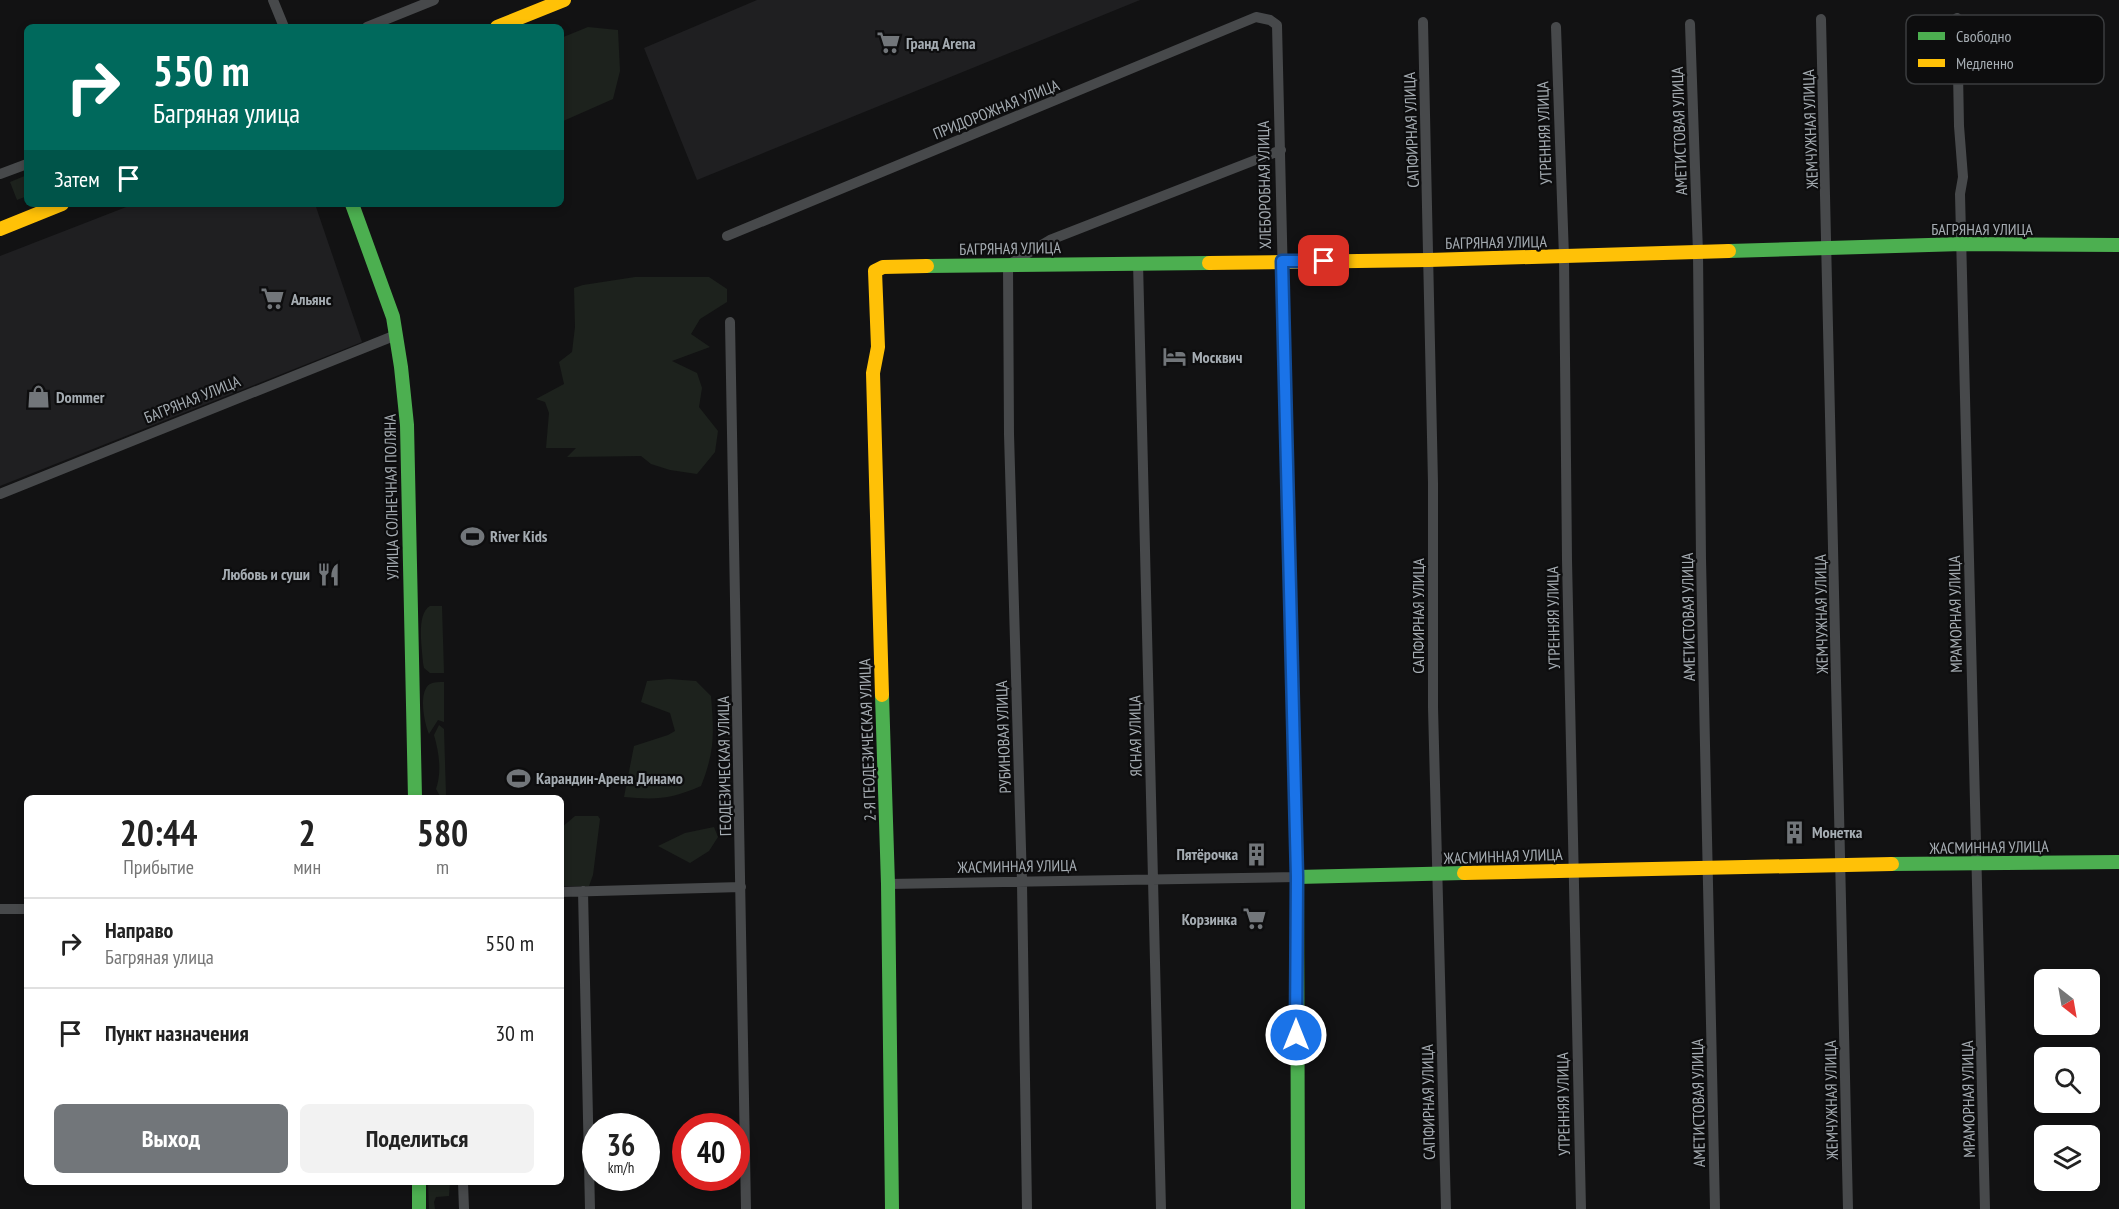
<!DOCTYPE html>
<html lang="ru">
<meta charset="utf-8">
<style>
:root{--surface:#fff;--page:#f2f2f2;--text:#222;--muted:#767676;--line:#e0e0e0;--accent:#72767a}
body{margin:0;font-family:"PT Sans Narrow",sans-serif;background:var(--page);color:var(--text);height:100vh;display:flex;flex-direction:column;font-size:22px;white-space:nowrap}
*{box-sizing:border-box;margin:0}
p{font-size:20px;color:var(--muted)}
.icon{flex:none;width:33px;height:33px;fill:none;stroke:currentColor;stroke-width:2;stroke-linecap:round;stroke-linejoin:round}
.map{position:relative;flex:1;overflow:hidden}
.drawer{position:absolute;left:24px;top:795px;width:540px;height:390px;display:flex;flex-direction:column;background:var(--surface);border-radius:9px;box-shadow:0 3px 9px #0003}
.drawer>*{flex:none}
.top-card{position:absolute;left:24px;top:24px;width:540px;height:183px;border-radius:9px;box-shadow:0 3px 9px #0003;background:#00695c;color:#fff;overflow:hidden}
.needle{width:39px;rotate:149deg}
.fabs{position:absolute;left:2034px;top:969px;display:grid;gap:12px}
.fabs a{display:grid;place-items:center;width:66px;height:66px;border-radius:9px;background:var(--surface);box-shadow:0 3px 9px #0003;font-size:30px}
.speed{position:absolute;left:582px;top:1113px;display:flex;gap:12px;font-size:30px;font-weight:700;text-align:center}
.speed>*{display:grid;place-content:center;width:78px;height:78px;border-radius:50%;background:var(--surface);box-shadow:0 3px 9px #0003;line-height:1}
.speed small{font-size:15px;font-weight:400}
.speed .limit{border:9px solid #d22;background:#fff;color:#111}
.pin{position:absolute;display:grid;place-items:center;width:51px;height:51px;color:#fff;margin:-26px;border-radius:12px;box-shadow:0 3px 9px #0006}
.me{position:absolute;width:66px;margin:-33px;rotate:0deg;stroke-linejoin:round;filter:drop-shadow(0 0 4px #0008)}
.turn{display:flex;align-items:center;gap:21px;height:126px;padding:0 30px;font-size:27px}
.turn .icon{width:78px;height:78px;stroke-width:2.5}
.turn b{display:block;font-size:42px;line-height:51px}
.then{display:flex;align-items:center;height:57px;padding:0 30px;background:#0003;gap:12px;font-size:22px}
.eta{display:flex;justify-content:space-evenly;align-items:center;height:102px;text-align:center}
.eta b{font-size:36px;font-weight:700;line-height:42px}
.cta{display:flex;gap:12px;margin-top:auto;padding:12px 30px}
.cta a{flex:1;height:69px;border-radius:9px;background:var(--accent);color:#fff;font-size:24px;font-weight:700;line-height:69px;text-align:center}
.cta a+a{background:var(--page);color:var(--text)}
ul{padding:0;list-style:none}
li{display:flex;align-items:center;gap:18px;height:90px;padding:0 30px;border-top:2px solid var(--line)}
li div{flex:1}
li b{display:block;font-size:22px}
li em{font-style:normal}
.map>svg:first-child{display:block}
.built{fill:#1f1f21}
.green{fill:#1d221d}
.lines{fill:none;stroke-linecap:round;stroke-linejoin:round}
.street{stroke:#47494b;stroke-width:10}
.fast{stroke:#4caf50;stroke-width:14}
.slow{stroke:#ffc107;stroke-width:14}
.route-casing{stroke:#114b97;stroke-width:15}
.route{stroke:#1a73e8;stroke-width:10}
.labels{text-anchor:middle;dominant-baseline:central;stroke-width:4.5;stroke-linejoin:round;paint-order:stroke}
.poi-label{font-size:16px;font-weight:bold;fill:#a5acb2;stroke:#0d0d0e;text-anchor:start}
.street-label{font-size:16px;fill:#a5acb2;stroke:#0d0d0e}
.key{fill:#0d0d0e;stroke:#3b3d3f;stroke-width:1.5}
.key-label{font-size:16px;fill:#a5acb2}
</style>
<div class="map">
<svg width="2119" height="1209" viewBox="0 0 2119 1209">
<rect width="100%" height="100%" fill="#121213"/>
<path class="built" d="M 757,0 L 1140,0 L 697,180 L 644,48 Z
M 134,204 L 315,204 L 362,342 L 0,486 L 0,256 Z"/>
<path class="green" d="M 588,27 L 618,30 L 620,71 L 613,99 L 561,122 L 561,38 Z
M 27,175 L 27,196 L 17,200 L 10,182 Z
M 635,277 L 709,277 L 727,289 L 727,302 L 700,319 L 691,334 L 710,347 L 672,361 L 697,373 L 702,388 L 699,407 L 718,431 L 715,452 L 697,474 L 670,470 L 651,464 L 641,456 L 567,457 L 576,448 L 546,448 L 549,413 L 545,402 L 536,399 L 564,384 L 559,362 L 572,352 L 575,327 L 574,288 L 583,285 Z
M 430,606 L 442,606 L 444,673 L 430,673 L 424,668 L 423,663 C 422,647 416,614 430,606 Z
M 669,679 L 696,681 L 711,696 C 714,733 715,751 701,786 C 671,799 657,800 624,797 L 634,746 L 668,735 L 675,731 L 670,713 L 641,702 L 647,681 Z
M 444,682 L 444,722 L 438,720 L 429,734 C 424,723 418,691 430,684 C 434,682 439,682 444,682 Z
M 439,725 L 444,729 L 446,795 L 441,798 L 436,789 C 442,772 439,752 434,735 Z
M 575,816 L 598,816 L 600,819 L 593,875 L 589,886 L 561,886 L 561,828 Z
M 714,827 L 718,837 L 709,851 L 690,863 L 658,846 L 685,833 Z
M 428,1182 L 450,1182 L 449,1196 L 436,1197 L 434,1202 L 435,1209 L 429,1209 Z"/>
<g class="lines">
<path class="street" d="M 273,0 L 284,27
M 1957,18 L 1959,126 L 1963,177 L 1960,194 L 1985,1209
M 1821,19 L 1848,1209
M 1423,22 L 1433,483 L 1433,707 L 1446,1209
M 1690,24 L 1698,253 L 1701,559 L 1715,1209
M 367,27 L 434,0
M 1556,27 L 1564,257 L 1567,560 L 1581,1209
M 0,174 L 27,164
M 727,236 L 1256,17 L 1270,20 L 1277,25 L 1297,877 L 888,884
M 1138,262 L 1161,1209
M 730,322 L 746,1209
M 0,494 L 396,335
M 583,891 L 590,1209
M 561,892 L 741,887
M 0,909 L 27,909
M 463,1182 L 464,1209
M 1027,1209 L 1022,883 L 1009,434 L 1008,265 L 1050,240 L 1281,150"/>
<path class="fast" d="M 352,204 L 393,317 L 401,367 L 407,425 L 415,798
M 1729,251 L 1962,244 L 2119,245
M 927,266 L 1209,263
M 882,695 L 888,884 L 892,1209
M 1892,864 L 2119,862
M 419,1182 L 419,1209
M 1298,1209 L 1297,877 L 1464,873"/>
<path class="slow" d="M 497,27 L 564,0
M 0,229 L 62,204
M 1209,263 L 1429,260 L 1729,251
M 882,695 L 873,373 L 878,347 L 875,271 L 883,267 L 927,266
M 1464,873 L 1892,864"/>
</g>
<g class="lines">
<defs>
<path id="route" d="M 1296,1035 L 1297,877 L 1282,261 L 1324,261"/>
</defs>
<use href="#route" class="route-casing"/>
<use href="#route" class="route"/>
</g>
<defs>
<symbol id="supermarket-bare" viewBox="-9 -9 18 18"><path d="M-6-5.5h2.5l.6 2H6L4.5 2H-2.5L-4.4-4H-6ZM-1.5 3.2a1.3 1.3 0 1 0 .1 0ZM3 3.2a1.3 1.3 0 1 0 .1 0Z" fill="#72767a" stroke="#0d0d0e" stroke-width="2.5" paint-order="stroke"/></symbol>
<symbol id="hotel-bare" viewBox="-9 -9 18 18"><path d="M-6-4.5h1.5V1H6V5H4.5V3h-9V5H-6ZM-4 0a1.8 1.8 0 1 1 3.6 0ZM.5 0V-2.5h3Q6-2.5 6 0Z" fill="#72767a" stroke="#0d0d0e" stroke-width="2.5" paint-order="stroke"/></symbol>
<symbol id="shop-bare" viewBox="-9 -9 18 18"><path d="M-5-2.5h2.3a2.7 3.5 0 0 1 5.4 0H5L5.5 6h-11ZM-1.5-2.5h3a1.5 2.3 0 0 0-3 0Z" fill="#72767a" stroke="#0d0d0e" stroke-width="2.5" paint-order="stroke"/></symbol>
<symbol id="stadium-bare" viewBox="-9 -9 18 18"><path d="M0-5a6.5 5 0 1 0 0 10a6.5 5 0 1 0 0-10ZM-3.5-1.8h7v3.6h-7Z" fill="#72767a" stroke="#0d0d0e" stroke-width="2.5" paint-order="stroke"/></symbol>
<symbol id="restaurant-bare" viewBox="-9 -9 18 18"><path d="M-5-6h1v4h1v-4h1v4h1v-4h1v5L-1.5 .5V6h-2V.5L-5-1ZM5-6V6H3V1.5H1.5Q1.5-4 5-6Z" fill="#72767a" stroke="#0d0d0e" stroke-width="2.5" paint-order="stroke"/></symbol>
<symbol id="building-bare" viewBox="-9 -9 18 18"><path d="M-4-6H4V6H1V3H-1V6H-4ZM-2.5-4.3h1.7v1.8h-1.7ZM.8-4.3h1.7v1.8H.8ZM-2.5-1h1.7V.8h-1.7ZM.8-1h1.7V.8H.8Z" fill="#72767a" stroke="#0d0d0e" stroke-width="2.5" paint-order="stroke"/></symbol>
</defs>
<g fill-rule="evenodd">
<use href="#supermarket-bare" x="872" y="26" width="33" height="33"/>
<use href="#supermarket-bare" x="256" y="282" width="33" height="33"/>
<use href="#hotel-bare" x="1158" y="340" width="33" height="33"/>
<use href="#shop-bare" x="22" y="380" width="33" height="33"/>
<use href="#stadium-bare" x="456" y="520" width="33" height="33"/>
<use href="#restaurant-bare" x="312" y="558" width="33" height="33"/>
<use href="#stadium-bare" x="502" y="762" width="33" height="33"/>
<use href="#building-bare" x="1778" y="816" width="33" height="33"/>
<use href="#building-bare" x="1240" y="838" width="33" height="33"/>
<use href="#supermarket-bare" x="1238" y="902" width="33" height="33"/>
</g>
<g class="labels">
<g class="poi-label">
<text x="906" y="43">Гранд Arena</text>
<text x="291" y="299">Альянс</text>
<text x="1192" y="357">Москвич</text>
<text x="56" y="397">Dommer</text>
<text x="490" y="536">River Kids</text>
<text x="310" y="574" text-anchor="end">Любовь и суши</text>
<text x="536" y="778">Карандин-Арена Динамо</text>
<text x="1812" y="832">Монетка</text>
<text x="1238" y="854" text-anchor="end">Пятёрочка</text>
<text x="1237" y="919" text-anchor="end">Корзинка</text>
</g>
<g class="street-label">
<text transform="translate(996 109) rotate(-22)">ПРИДОРОЖНАЯ УЛИЦА</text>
<text transform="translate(1810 129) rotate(-92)">ЖЕМЧУЖНАЯ УЛИЦА</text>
<text transform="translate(1411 130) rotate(-92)">САПФИРНАЯ УЛИЦА</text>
<text transform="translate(1679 131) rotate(-92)">АМЕТИСТОВАЯ УЛИЦА</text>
<text transform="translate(1544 133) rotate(-92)">УТРЕННЯЯ УЛИЦА</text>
<text transform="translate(1264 185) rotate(-91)">ХЛЕБОРОБНАЯ УЛИЦА</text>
<text x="1982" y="229">БАГРЯНАЯ УЛИЦА</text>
<text transform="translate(1496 242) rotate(-1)">БАГРЯНАЯ УЛИЦА</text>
<text transform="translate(1010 248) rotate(-1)">БАГРЯНАЯ УЛИЦА</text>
<text transform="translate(192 399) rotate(-22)">БАГРЯНАЯ УЛИЦА</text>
<text transform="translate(391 497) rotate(-91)">УЛИЦА СОЛНЕЧНАЯ ПОЛЯНА</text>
<text transform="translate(1821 614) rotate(-91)">ЖЕМЧУЖНАЯ УЛИЦА</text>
<text transform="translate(1955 614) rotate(-91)">МРАМОРНАЯ УЛИЦА</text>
<text transform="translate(1418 616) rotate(-90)">САПФИРНАЯ УЛИЦА</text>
<text transform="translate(1688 617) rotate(-91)">АМЕТИСТОВАЯ УЛИЦА</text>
<text transform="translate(1553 618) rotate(-91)">УТРЕННЯЯ УЛИЦА</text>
<text transform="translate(1135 736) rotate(-91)">ЯСНАЯ УЛИЦА</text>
<text transform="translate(1003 737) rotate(-92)">РУБИНОВАЯ УЛИЦА</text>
<text transform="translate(867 740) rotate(-92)">2-Я ГЕОДЕЗИЧЕСКАЯ УЛИЦА</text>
<text transform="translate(724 766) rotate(-91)">ГЕОДЕЗИЧЕСКАЯ УЛИЦА</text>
<text transform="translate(1989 847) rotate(-1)">ЖАСМИННАЯ УЛИЦА</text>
<text transform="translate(1503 856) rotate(-2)">ЖАСМИННАЯ УЛИЦА</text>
<text transform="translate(1017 866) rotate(-1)">ЖАСМИННАЯ УЛИЦА</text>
<text transform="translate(1968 1099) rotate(-91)">МРАМОРНАЯ УЛИЦА</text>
<text transform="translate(1831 1100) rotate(-91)">ЖЕМЧУЖНАЯ УЛИЦА</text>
<text transform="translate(1428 1102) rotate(-91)">САПФИРНАЯ УЛИЦА</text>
<text transform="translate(1698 1103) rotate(-91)">АМЕТИСТОВАЯ УЛИЦА</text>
<text transform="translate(1563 1104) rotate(-91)">УТРЕННЯЯ УЛИЦА</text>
</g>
</g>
<rect x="1906" y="15" width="198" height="69" rx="9" class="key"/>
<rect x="1918" y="32" width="27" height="8" fill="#4caf50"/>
<rect x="1918" y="59" width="27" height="8" fill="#ffc107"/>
<g class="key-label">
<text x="1956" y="42">Свободно</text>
<text x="1956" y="69">Медленно</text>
</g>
</svg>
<div class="fabs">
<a><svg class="needle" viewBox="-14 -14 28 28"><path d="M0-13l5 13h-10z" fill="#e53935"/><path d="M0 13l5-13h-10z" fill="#767676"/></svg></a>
<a><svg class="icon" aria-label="search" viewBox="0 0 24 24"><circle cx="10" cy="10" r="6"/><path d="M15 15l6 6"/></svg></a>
<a><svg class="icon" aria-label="layers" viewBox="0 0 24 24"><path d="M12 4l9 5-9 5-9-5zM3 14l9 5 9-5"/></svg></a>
</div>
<div class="speed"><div>36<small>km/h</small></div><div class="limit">40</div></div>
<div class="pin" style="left:1324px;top:261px;background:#d93025"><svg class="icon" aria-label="arrive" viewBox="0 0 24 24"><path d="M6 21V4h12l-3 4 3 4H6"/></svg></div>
<svg class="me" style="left:1296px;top:1035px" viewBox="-20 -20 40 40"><circle r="17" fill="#1a73e8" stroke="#fff" stroke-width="3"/><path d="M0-11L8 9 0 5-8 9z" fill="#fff"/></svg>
<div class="top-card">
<div class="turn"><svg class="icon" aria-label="right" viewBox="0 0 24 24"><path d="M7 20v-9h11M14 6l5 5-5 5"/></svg><div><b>550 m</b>Багряная улица</div></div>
<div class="then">Затем<svg class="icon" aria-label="arrive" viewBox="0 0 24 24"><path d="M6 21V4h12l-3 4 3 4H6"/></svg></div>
</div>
<section class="drawer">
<div class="eta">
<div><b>20:44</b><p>Прибытие</p></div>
<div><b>2</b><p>мин</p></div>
<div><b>580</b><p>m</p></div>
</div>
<ul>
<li><svg class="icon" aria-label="right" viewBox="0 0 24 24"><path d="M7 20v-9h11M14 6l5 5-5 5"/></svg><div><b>Направо</b><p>Багряная улица</p></div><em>550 m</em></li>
<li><svg class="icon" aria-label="arrive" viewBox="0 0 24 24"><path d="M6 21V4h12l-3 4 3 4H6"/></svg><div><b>Пункт назначения</b></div><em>30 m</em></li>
</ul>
<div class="cta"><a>Выход</a><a>Поделиться</a></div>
</section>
</div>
